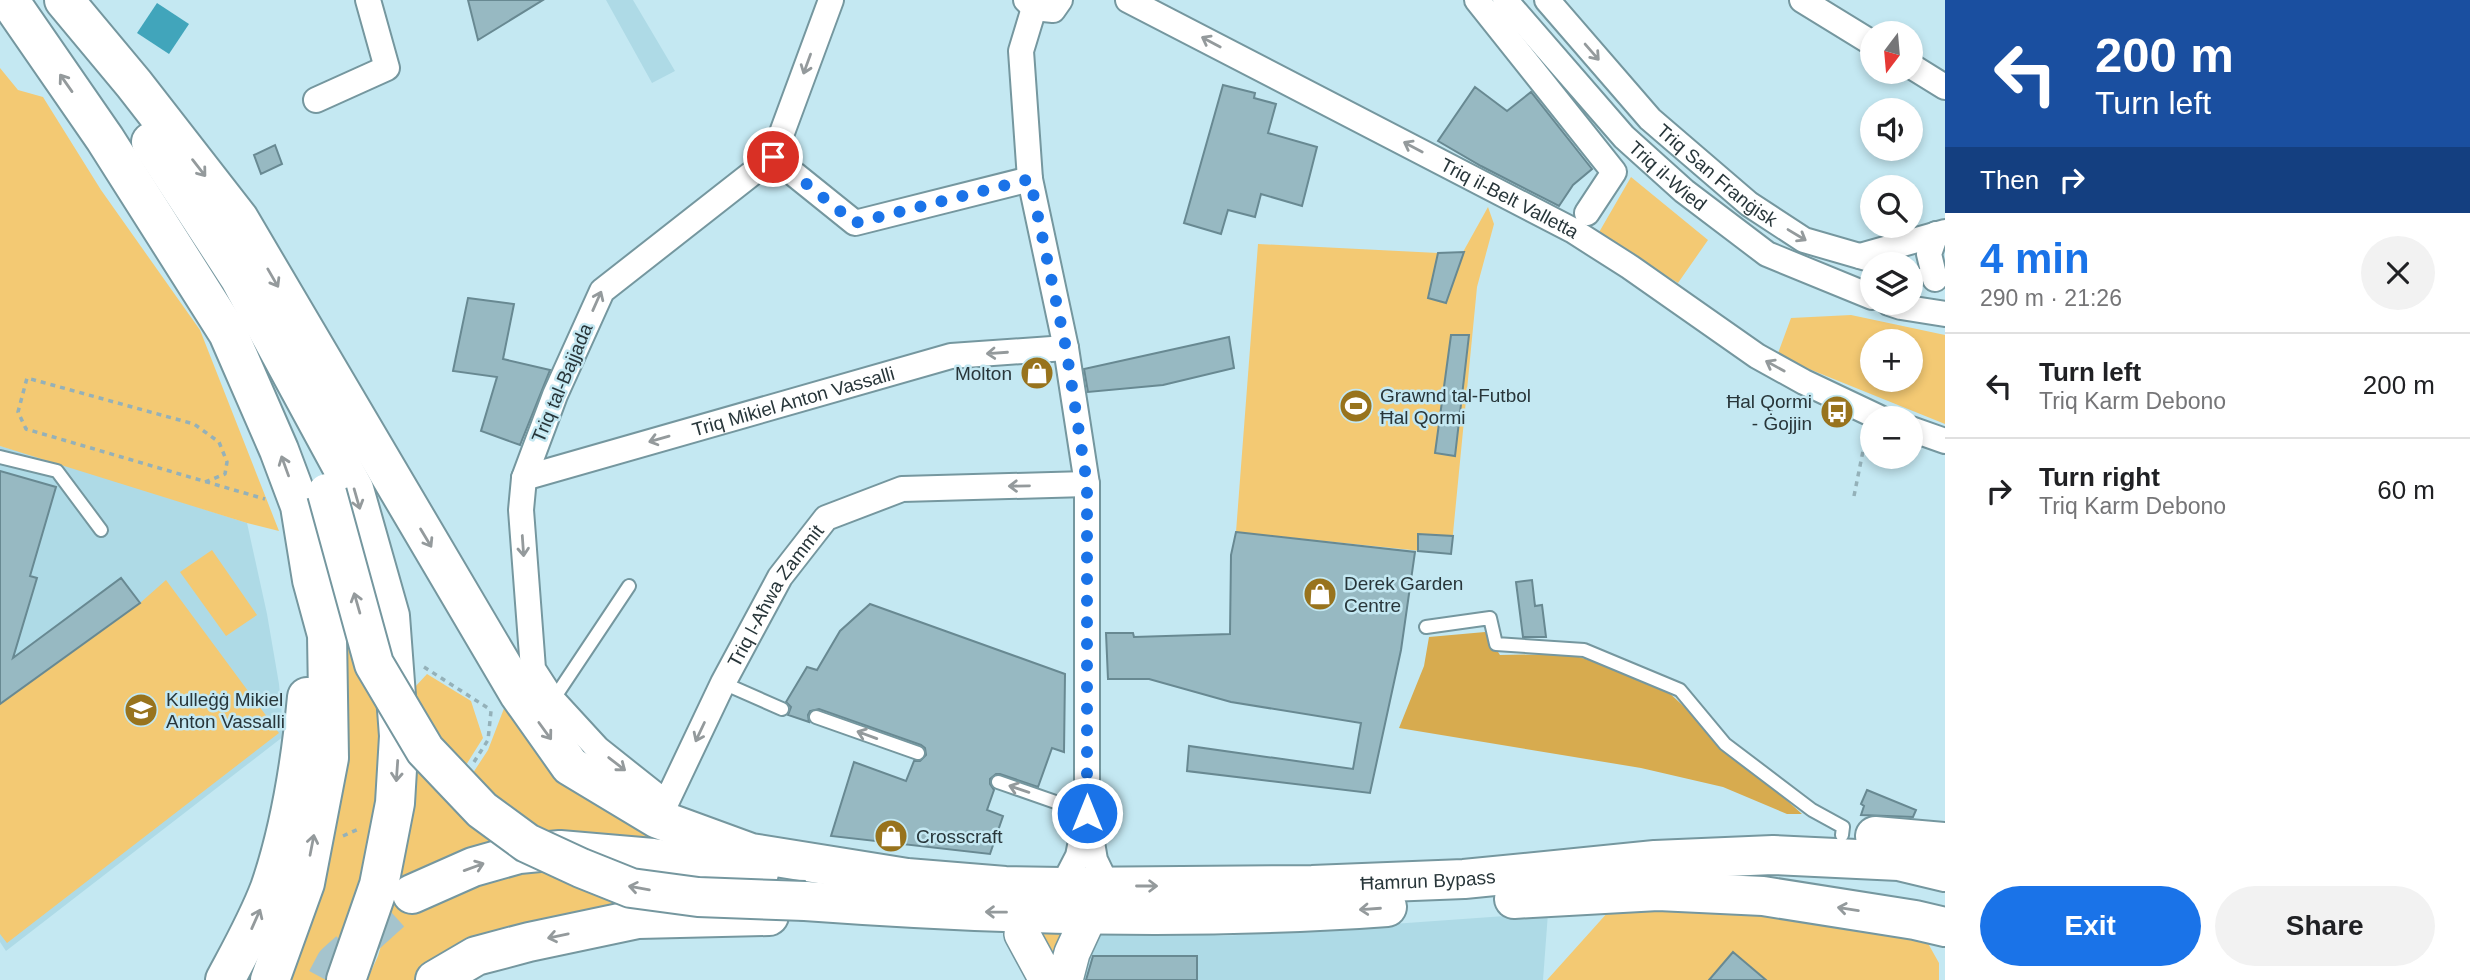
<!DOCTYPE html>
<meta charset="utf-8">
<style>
:root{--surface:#fff;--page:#f2f2f2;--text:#202124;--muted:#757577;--line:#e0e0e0;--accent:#1a73e8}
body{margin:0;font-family:Arial,sans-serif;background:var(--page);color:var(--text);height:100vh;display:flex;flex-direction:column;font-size:26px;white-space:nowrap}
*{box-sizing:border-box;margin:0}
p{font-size:23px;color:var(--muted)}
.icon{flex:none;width:38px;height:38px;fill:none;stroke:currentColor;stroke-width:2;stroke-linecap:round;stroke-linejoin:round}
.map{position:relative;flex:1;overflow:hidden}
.drawer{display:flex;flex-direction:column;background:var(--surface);width:525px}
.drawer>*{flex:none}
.hud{background:#1a4fa0;color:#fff;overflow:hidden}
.needle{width:46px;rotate:196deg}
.tools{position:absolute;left:1860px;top:21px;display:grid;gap:14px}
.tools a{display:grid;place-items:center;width:63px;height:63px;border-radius:50%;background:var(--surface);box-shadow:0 4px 10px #0003;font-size:35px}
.pin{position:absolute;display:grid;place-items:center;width:60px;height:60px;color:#fff;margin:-30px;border:4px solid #fff;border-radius:50%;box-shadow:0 2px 7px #0007}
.me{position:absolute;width:77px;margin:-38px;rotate:0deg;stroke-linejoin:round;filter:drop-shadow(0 0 5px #0008)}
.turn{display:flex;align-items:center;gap:24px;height:147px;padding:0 35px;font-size:32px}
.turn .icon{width:91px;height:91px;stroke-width:2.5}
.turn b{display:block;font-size:49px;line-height:60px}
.then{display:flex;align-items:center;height:66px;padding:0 35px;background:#0003;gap:14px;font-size:26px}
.round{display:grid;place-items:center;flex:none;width:74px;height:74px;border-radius:37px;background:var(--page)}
.summary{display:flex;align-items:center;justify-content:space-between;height:119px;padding:0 35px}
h1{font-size:42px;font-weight:600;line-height:52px;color:var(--accent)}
.button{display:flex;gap:14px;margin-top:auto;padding:14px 35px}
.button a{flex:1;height:80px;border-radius:42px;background:var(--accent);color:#fff;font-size:28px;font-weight:600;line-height:80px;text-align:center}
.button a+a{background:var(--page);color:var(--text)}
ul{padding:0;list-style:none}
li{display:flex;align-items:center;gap:21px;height:105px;padding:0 35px;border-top:2px solid var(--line)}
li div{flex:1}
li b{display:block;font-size:26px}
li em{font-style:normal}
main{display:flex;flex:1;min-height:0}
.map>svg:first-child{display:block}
.built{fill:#aedae6}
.green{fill:#f3c973;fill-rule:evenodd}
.forest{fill:#d7ab4f}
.water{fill:#41a5bb}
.building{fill:#97b9c2;stroke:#688992;stroke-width:2}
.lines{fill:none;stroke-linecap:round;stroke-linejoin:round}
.highway-tunnel{stroke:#a5c4cd;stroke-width:38;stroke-dasharray:38 19;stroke-linecap:butt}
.lane-casing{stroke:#75979f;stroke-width:16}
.street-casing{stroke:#75979f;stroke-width:28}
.secondary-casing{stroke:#75979f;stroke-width:38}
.highway-casing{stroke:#75979f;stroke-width:42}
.path{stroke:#94b1b9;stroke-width:3.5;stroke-dasharray:5 5;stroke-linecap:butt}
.lane{stroke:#fff;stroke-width:12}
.street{stroke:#fff;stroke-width:24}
.secondary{stroke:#fff;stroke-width:35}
.highway{stroke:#fff;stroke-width:38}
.highway-bridge-casing{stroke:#75979f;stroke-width:42;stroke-linecap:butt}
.highway-bridge{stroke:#fff;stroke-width:38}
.oneway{stroke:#949a9c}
.route{stroke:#1a73e8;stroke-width:12;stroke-dasharray:0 21.6}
.labels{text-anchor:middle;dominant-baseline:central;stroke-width:5;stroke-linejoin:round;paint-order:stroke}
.street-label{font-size:19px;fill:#28363a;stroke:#c4e8f2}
.poi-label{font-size:19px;fill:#28363a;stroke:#c4e8f2;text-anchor:start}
</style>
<main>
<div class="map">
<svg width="1945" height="980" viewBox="0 0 1945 980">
<rect width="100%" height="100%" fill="#c4e8f2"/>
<path class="built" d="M 606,0 L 633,0 L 675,71 L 652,83 Z
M 0,446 L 63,464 L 247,523 L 267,614 L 279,684 L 284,736 L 6,951 L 0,942 Z
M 1548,913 L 1543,980 L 1082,980 L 1090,938 L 1105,929 L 1224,936 Z"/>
<path class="green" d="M 0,68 L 18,90 L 43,97 L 101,190 L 200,330 L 279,531 L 247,523 L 0,446 Z
M 1631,177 L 1708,240 L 1678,283 L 1598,234 Z
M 1488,207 L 1494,224 L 1477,287 L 1451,554 L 1236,532 L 1258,244 L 1438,253 L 1463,252 Z
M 1851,315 L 1945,335 L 1945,424 L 1777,356 L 1791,318 ZM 1872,341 L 1911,341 L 1911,380 L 1872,380 Z
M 212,550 L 257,615 L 226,636 L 180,572 Z
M 166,580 L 279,733 L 7,943 L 0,934 L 0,694 L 140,603 Z
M 338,597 L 386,717 L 383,798 L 335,980 L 292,980 L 326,843 Z
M 427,674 L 471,701 L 483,738 L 461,773 L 414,712 L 414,688 Z
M 508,698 L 712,856 L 536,836 L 469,779 L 488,750 Z
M 409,753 L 641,903 L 419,980 L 367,980 L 378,956 L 397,891 Z
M 1689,897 L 1925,938 L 1939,963 L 1939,980 L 1766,980 L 1733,952 L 1709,980 L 1547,980 L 1609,911 Z
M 1030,931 L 1066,934 L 1060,978 Z"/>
<path class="forest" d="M 1485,632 L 1500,655 L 1568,654 L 1628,671 L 1667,691 L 1802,814 L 1787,814 L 1723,787 L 1641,768 L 1399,728 L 1424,666 L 1429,637 Z"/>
<path class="water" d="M 157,3 L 189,24 L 169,54 L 137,33 Z"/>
<path class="building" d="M 468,0 L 543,0 L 478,40 Z
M 1223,85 L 1255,93 L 1254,98 L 1276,104 L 1268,133 L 1317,147 L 1302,206 L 1261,194 L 1255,217 L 1228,210 L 1221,234 L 1184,223 Z
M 1475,87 L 1507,111 L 1531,92 L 1592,169 L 1573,185 L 1559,206 L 1481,166 L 1438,141 Z
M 275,145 L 282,164 L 261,174 L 254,155 Z
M 1464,252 L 1446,303 L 1428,298 L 1438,253 Z
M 468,298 L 514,304 L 503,359 L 550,370 L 520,445 L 481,431 L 497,377 L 453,371 Z
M 1451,335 L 1469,335 L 1455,456 L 1435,453 Z
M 1229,337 L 1234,368 L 1163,385 L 1088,392 L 1084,369 Z
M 0,471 L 56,487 L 30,576 L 37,578 L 13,658 L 121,578 L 140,603 L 0,704 Z
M 1236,532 L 1415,552 L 1401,650 L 1370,793 L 1187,771 L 1189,746 L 1353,769 L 1361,723 L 1231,702 L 1149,679 L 1108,679 L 1106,633 L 1133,633 L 1134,637 L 1230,634 L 1231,555 Z
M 1418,534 L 1453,536 L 1451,554 L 1418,551 Z
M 1532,580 L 1535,606 L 1542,605 L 1546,637 L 1523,637 L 1516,582 Z
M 870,604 L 1065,674 L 1064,752 L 1052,748 L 1038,787 L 1000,774 L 996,774 L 990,779 L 990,784 L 994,790 L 987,810 L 1003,816 L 990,854 L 831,836 L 854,762 L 906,781 L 914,761 L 920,761 L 926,755 L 925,748 L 921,745 L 819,709 L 810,711 L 808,715 L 809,722 L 788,715 L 791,707 L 786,702 L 807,667 L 817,670 L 840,631 Z
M 1867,790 L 1916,810 L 1913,817 L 1861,815 L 1864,806 L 1861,804 Z
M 1733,952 L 1766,980 L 1709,980 Z
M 1093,956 L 1197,956 L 1197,980 L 1086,980 Z"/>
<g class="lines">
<path class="highway-tunnel" d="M 326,980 L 335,963 L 412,894"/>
<defs>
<path id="lane" d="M 1911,290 L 1920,275
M 0,457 L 57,471 L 101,530
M 1426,627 L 1490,618 L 1496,644 L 1584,650 L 1680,690 L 1725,744 L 1812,810 L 1843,827 L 1842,835
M 723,683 L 782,709
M 553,700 L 629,586
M 816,717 L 918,753
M 998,782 L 1087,813"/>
<g id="street">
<path id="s1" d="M 831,0 L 773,157 L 602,291 L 555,395 L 524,478 L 521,510 L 533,669 L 553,700 L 598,749 L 666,803 L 723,683 L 780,577 L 826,518 L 902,489 L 1087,484"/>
<path d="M 1026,0 L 1034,8 L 1053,10 L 1060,0"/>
<path id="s2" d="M 1128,0 L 1572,230 L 1630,267 L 1757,356 L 1804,382 L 1880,418"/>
<path d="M 1477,0 L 1614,172 L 1587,213"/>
<path id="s3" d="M 1505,0 L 1624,137 L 1684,191 L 1767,254 L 1872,297"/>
<path id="s4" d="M 1547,0 L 1650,119 L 1749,204 L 1804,240 L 1887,264"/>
<path d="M 1802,0 L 1872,43"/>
<path d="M 1034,8 L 1021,51 L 1030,179 L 1066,348 L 1087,484 L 1087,813 L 1095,860 L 1108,887"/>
<path d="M 1911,66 L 1945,87"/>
<path d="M 316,100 L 387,68 L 368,0"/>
<path d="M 773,157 L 855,223 L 1030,179"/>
<path d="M 1860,256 L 1945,232"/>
<path d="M 1935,279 L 1929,254 L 1936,234"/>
<path d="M 1889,303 L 1901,307 L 1945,314"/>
<path d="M 1911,429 L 1945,441"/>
<path id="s5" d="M 524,478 L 951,356 L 1066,348"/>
<path d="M 1062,887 L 1078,856 L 1084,826"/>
</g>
<path id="secondary" d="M 1022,934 L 1047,980
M 1065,980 L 1072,953 L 1090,914"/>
<g id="highway">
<path d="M 9,0 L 105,139 L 228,333 L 279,450 L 300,506 L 312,580 L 327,635 L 329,758 L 305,883 L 270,980"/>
<path id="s6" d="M 64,0 L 134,84 L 239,219 L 519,694 L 570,766 L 658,819 L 751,853 L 907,878 L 1005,886 L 1062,887 L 1312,885 L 1464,879 L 1655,860 L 1773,855 L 1899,861 L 1945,872"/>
<path d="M 151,142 L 239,277 L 354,489 L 390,616 L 399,736 L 395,803 L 379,885 L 346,980"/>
<path d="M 1875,836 L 1945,842"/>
<path d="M 412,894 L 473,867 L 519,854 L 560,850 L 653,858 L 759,873"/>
<path d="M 1514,899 L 1658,891 L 1763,896 L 1915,920 L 1945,927"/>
<path d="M 805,901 C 998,915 1193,921 1387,907"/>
<path d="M 225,980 C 241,950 258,920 270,888 C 291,827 301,761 307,697"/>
<path d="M 435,980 L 476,956 L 529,942 L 638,919 L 769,916"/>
</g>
</defs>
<use href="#lane" class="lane-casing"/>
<use href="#street" class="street-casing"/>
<use href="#secondary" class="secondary-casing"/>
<use href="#highway" class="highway-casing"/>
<path class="path" d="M 205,482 L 225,474 L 227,462 L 219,442 L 194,424 L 27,378 L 18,412 L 26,429 L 258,497 L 265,499
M 1854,496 L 1866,436
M 424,667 L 491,710
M 474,762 L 488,740 L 491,711
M 343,836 L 361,828"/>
<use href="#lane" class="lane"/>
<use href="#street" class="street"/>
<use href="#secondary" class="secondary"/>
<use href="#highway" class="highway"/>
<defs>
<path id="highway-bridge" d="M 327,493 L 374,664 L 425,750 L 482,810 L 527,843 L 581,868 L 631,888 L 698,897 L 805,901"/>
</defs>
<use href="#highway-bridge" class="highway-bridge-casing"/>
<use href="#highway-bridge" class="highway-bridge"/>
</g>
<defs><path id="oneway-shaft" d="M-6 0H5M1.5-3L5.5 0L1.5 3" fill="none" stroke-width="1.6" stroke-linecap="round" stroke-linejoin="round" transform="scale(1.75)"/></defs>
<g class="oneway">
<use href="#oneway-shaft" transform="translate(1211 42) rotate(-152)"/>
<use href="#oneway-shaft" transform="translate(1592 52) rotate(49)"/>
<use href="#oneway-shaft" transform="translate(807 64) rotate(110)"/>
<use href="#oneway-shaft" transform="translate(66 83) rotate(-125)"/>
<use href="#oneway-shaft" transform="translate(1413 147) rotate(-152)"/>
<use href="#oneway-shaft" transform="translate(199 168) rotate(52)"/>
<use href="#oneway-shaft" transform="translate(1797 235) rotate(31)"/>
<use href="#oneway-shaft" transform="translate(273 278) rotate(60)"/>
<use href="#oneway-shaft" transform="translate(597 301) rotate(-66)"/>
<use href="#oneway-shaft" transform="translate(997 353) rotate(176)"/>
<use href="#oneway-shaft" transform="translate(1775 366) rotate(-151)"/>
<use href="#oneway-shaft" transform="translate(659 439) rotate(164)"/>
<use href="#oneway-shaft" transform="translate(285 466) rotate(-110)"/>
<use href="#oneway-shaft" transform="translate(1019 486) rotate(179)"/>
<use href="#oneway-shaft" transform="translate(357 499) rotate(74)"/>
<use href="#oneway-shaft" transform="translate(426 538) rotate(59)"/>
<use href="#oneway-shaft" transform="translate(523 546) rotate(86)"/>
<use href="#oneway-shaft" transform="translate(357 603) rotate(-106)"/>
<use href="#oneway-shaft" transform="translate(545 731) rotate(54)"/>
<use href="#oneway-shaft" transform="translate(700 732) rotate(115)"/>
<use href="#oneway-shaft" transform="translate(867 735) rotate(-160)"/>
<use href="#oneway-shaft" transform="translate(617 764) rotate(38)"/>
<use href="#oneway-shaft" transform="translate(397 771) rotate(94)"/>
<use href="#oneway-shaft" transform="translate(1019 789) rotate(-161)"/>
<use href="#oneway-shaft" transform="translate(312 845) rotate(-79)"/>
<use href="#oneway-shaft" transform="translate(474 867) rotate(-20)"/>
<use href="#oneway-shaft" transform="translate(1147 886)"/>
<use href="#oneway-shaft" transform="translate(639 888) rotate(-170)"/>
<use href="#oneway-shaft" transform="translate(1370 909) rotate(176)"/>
<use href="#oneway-shaft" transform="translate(1848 909) rotate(-171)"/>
<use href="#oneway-shaft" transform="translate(996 912) rotate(-179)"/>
<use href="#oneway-shaft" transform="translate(256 919) rotate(-66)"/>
<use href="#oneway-shaft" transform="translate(558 936) rotate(168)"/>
</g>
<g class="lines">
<path class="route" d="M 773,157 L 855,223 L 1030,179 L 1066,348 L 1087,484 L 1087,813"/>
</g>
<defs>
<symbol id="shop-disc" viewBox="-11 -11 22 22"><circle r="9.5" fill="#98731d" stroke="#c4e8f2"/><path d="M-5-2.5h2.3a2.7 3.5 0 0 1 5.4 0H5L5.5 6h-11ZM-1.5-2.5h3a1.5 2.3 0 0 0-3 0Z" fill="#fff"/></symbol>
<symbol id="stadium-disc" viewBox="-11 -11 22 22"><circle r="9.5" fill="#98731d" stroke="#c4e8f2"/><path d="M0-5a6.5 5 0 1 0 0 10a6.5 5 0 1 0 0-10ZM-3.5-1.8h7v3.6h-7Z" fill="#fff"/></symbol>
<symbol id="bus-disc" viewBox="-11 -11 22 22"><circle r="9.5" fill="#98731d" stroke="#c4e8f2"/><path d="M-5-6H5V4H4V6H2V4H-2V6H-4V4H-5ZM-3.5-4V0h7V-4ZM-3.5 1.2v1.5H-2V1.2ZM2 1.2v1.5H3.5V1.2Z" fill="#fff"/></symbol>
<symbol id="school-disc" viewBox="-11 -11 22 22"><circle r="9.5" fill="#98731d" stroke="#c4e8f2"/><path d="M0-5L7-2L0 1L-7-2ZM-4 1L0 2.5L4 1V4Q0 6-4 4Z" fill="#fff"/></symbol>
</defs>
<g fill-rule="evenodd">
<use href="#shop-disc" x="1018" y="354" width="38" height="38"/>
<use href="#stadium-disc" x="1337" y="387" width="38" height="38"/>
<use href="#bus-disc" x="1818" y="393" width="38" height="38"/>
<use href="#shop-disc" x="1301" y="575" width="38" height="38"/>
<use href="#school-disc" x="122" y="691" width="38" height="38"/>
<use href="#shop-disc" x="872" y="817" width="38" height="38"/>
</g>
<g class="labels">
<g class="street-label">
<text stroke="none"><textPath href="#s4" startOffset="245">Triq San Franġisk</textPath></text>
<text stroke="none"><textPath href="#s3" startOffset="240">Triq il-Wied</textPath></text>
<text stroke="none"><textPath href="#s2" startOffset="430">Triq il-Belt Valletta</textPath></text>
<text transform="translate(562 383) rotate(-67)">Triq tal-Bajjada</text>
<text stroke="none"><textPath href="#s5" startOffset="280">Triq Mikiel Anton Vassalli</textPath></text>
<text stroke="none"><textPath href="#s1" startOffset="1204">Triq l-Aħwa Zammit</textPath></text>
<text stroke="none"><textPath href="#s6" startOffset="1801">Ħamrun Bypass</textPath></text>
</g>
<g class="poi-label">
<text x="1012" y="373" text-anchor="end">Molton</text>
<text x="1380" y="395">Grawnd tal-Futbol<tspan x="1380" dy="22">Ħal Qormi</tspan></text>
<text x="1812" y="401" text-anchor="end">Ħal Qormi<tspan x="1812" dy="22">- Ġojjin</tspan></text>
<text x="1344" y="583">Derek Garden<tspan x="1344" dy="22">Centre</tspan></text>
<text x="166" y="699">Kulleġġ Mikiel<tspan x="166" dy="22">Anton Vassalli</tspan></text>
<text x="916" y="836">Crosscraft</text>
</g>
</g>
</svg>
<div class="tools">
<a><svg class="needle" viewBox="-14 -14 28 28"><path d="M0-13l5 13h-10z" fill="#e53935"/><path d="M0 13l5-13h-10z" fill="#757577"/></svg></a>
<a><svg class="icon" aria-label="sound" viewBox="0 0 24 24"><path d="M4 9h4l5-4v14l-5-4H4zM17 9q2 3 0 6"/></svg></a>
<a><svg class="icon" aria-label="search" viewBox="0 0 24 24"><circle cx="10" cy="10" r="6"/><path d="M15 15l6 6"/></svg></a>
<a><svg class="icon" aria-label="layers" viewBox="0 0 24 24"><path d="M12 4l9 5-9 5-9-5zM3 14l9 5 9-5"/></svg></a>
<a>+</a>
<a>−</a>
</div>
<div class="pin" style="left:773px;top:157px;background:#d93025"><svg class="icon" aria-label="arrive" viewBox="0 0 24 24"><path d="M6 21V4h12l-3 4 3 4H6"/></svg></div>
<svg class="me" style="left:1087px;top:813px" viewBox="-20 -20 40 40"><circle r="17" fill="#1a73e8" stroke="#fff" stroke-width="3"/><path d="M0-11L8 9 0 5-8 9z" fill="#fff"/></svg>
</div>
<section class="drawer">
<div class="hud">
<div class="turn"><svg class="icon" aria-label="left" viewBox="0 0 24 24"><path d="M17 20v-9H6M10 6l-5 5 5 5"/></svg><div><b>200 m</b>Turn left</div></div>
<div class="then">Then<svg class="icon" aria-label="right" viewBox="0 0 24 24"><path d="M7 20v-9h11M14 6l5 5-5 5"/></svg></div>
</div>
<div class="summary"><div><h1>4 min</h1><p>290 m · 21:26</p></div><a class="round"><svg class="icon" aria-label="close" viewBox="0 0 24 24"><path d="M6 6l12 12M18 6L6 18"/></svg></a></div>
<ul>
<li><svg class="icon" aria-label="left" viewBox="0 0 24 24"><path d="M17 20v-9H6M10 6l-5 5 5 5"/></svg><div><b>Turn left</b><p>Triq Karm Debono</p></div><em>200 m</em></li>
<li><svg class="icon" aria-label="right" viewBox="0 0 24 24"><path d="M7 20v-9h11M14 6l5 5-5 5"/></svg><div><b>Turn right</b><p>Triq Karm Debono</p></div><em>60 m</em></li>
</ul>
<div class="button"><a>Exit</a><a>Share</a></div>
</section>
</main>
